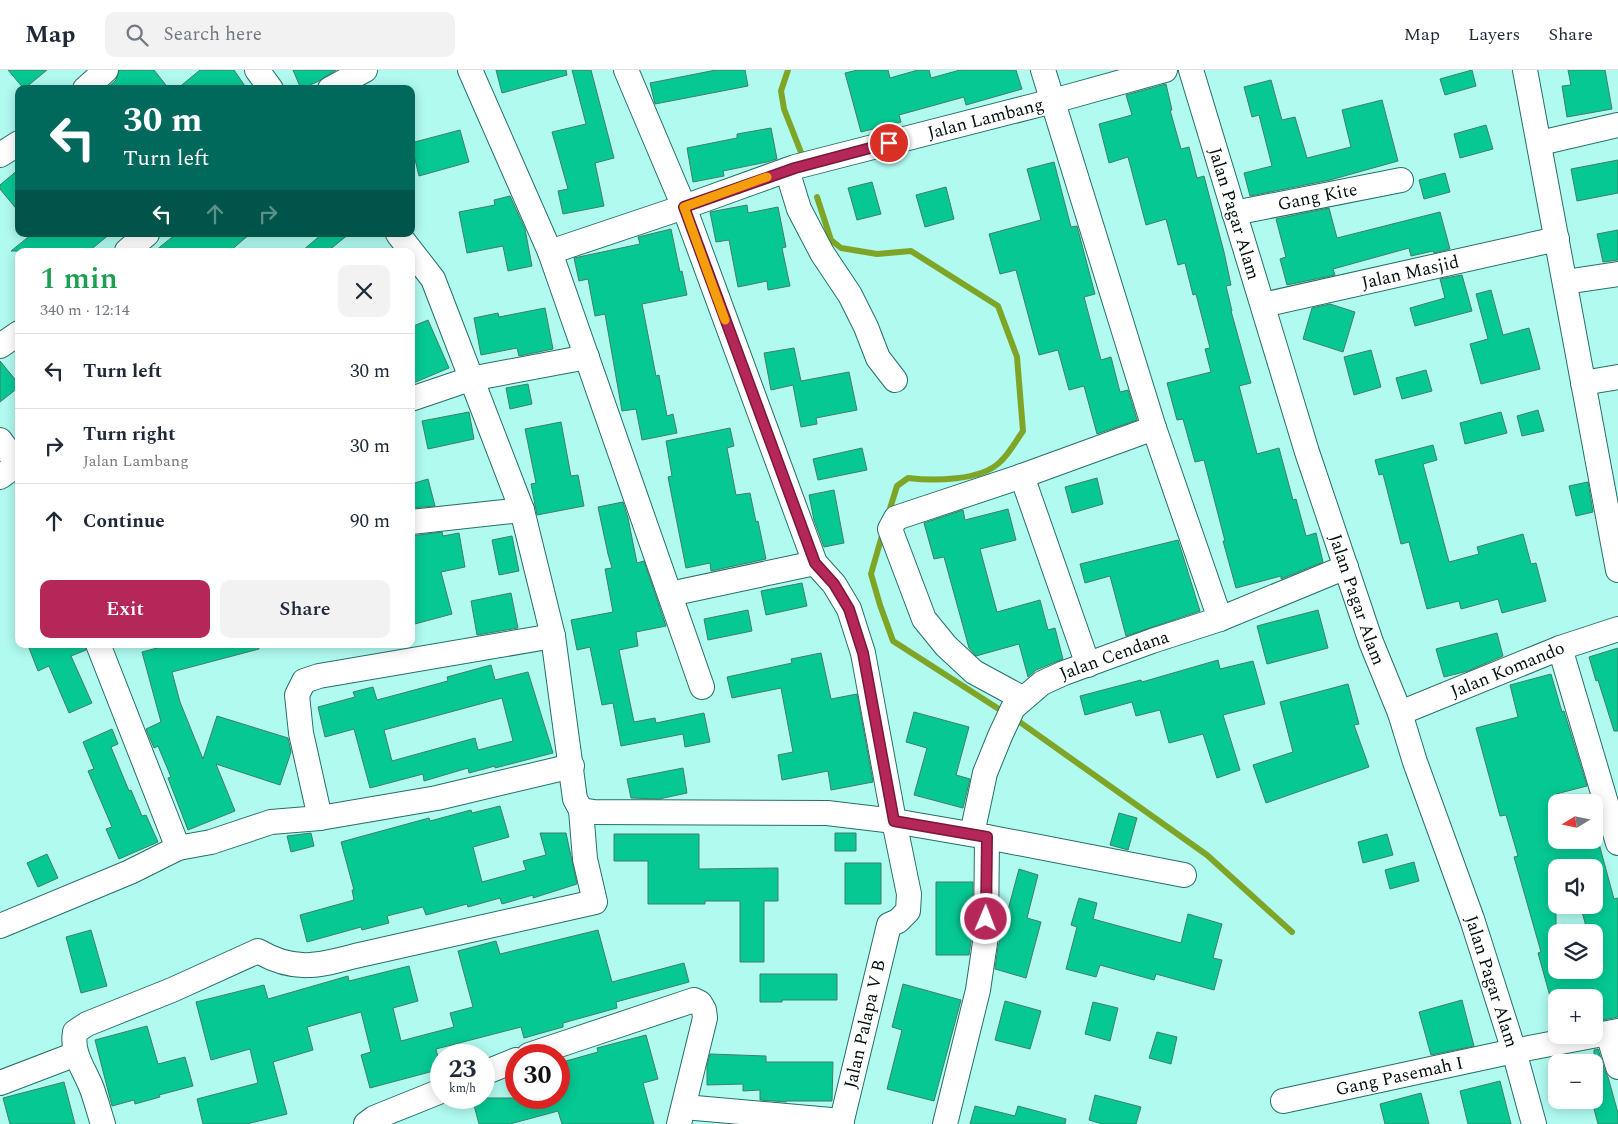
<!DOCTYPE html>
<meta charset="utf-8">
<style>
:root{--surface:#fff;--page:#f2f2f3;--text:#1f2937;--muted:#747a83;--line:#e0e1e3;--accent:#b52759}
body{margin:0;font-family:Spectral,serif;background:var(--page);color:var(--text);height:100vh;display:flex;flex-direction:column;font-size:19px;white-space:nowrap}
*{box-sizing:border-box;margin:0}
p{font-size:16px;color:var(--muted)}
.icon{flex:none;width:28px;height:28px;fill:none;stroke:currentColor;stroke-width:2;stroke-linecap:round;stroke-linejoin:round}
.map{position:relative;flex:1;overflow:hidden}
.sheet{position:absolute;left:15px;top:178px;width:400px;height:400px;display:flex;flex-direction:column;background:var(--surface);border-radius:10px;box-shadow:0 2px 12px #0003}
.sheet>*{flex:none}
.banner{position:absolute;left:15px;top:15px;width:400px;height:152px;border-radius:10px;box-shadow:0 2px 12px #0003;background:#00695c;color:#fff;overflow:hidden}
.needle{width:32px;rotate:260deg}
.tools{position:absolute;left:1548px;top:724px;display:grid;gap:10px}
.tools a{display:grid;place-items:center;width:55px;height:55px;border-radius:10px;background:var(--surface);box-shadow:0 2px 12px #0003;font-size:25px}
.speed{position:absolute;left:430px;top:974px;display:flex;gap:10px;font-size:25px;font-weight:700;text-align:center}
.speed>*{display:grid;place-content:center;width:65px;height:65px;border-radius:50%;background:var(--surface);box-shadow:0 2px 12px #0003;line-height:1}
.speed small{font-size:12px;font-weight:400}
.speed .limit{border:8px solid #d22;background:#fff;color:#111}
.pin{position:absolute;display:grid;place-items:center;width:42px;height:42px;color:#fff;margin:-21px;border:2px solid #fff;border-radius:50%;box-shadow:0 1px 5px #0007}
.me{position:absolute;width:55px;margin:-28px;rotate:1deg;stroke-linejoin:round;filter:drop-shadow(0 0 4px #0008)}
.turn{display:flex;align-items:center;gap:18px;height:105px;padding:0 25px;font-size:22px}
.turn .icon{width:65px;height:65px;stroke-width:2.5}
.turn b{display:block;font-size:35px;line-height:42px}
.lanes{display:flex;align-items:center;height:48px;padding:0 25px;background:#0003;justify-content:center;gap:25px;direction:ltr}
.lanes .off{opacity:.35}
.round{display:grid;place-items:center;flex:none;width:52px;height:52px;border-radius:10px;background:var(--page)}
.head{display:flex;align-items:center;justify-content:space-between;height:85px;padding:0 25px}
h1{font-size:30px;font-weight:600;line-height:38px;color:#1e9e55}
.cta{display:flex;gap:10px;margin-top:auto;padding:10px 25px}
.cta a{flex:1;height:58px;border-radius:10px;background:var(--accent);color:#fff;font-size:20px;font-weight:600;line-height:58px;text-align:center}
.cta a+a{background:var(--page);color:var(--text)}
ul{padding:0;list-style:none}
li{display:flex;align-items:center;gap:15px;height:75px;padding:0 25px;border-top:1px solid var(--line)}
li div{flex:1}
li b{display:block;font-size:19px}
li em{font-style:normal}
header{display:flex;align-items:center;gap:30px;box-sizing:border-box;height:70px;padding:0 25px;background:var(--surface);border-bottom:1px solid var(--line)}
header strong{font-size:24px}
nav{display:flex;gap:28px;margin-inline-start:auto;font-size:18px}
.search{width:350px;height:45px;background:var(--page);display:flex;align-items:center;gap:12px;box-sizing:border-box;padding:0 18px;border-radius:10px;color:var(--muted);font-size:19px}
.map>svg:first-child{display:block}
.lines{fill:none;stroke-linecap:round;stroke-linejoin:round}
.stream{stroke:#7fa527;stroke-width:6}
.building{fill:#05c893;stroke:#437e66;fill-rule:evenodd}
.minor-casing{stroke:#257068;stroke-width:26}
.minor{stroke:#fff;stroke-width:24}
.route-casing{stroke:#76193a;stroke-width:12}
.route{stroke:#b52759;stroke-width:9}
.slow{stroke:#f59e0b;stroke-width:9}
.labels{text-anchor:middle;dominant-baseline:central;stroke-width:4;stroke-linejoin:round;paint-order:stroke}
.street-label{font-size:18px;fill:#000f0d;stroke:#fff}
</style>
<header>
<strong>Map</strong>
<div class="search"><svg class="icon" aria-label="search" viewBox="0 0 24 24"><circle cx="10" cy="10" r="6"/><path d="M15 15l6 6"/></svg>Search here</div>
<nav><a>Map</a><a>Layers</a><a>Share</a></nav>
</header>
<div class="map">
<svg width="1618" height="1054" viewBox="0 0 1618 1054">
<rect width="100%" height="100%" fill="#b0faf0"/>
<g class="lines">
<path class="stream" d="M 788,0 L 781,21 L 784,39 L 804,90
M 817,127 L 831,170 L 841,178 L 877,184 L 911,181 L 998,236 L 1017,287 L 1023,361 C 1016,371 1009,384 1000,392 C 981,411 933,411 908,408 L 897,416 L 888,445
M 883,462 L 871,504 L 880,535 L 893,571 L 1005,643
M 1014,648 L 1207,785 L 1292,862"/>
</g>
<path class="building" d="M 8,0 L 47,0 L 24,19 Z
M 119,0 L 154,0 L 169,19 L 106,19 L 116,10 Z
M 200,0 L 234,0 L 247,19 L 177,19 Z
M 293,0 L 336,0 L 319,11 L 301,19 Z
M 496,0 L 566,0 L 567,5 L 502,23 Z
M 572,0 L 591,0 L 614,88 L 595,93 L 604,136 L 563,144 L 558,121 L 568,119 L 552,62 L 586,54 Z
M 716,0 L 745,0 L 748,16 L 655,34 L 650,13 Z
M 858,0 L 888,0 L 890,8 L 918,0 L 929,0 L 931,8 L 960,0 L 1016,0 L 1022,19 L 966,35 L 964,27 L 899,45 L 901,52 L 861,62 L 845,3 Z
M 1472,0 L 1476,16 L 1445,25 L 1440,9 Z
M 1568,0 L 1605,0 L 1612,39 L 1567,47 L 1562,16 L 1571,15 Z
M 1271,10 L 1282,50 L 1295,47 L 1307,88 L 1351,77 L 1342,40 L 1382,30 L 1398,91 L 1330,110 L 1250,126 L 1244,103 L 1272,96 L 1259,45 L 1252,47 L 1244,17 Z
M 1166,14 L 1172,40 L 1170,40 L 1181,79 L 1189,77 L 1197,108 L 1204,106 L 1224,182 L 1231,215 L 1226,216 L 1232,241 L 1231,241 L 1251,313 L 1239,316 L 1257,384 L 1279,378 L 1293,430 L 1296,429 L 1306,466 L 1316,463 L 1323,492 L 1281,509 L 1281,506 L 1236,518 L 1223,471 L 1225,471 L 1204,390 L 1195,392 L 1183,349 L 1177,350 L 1167,313 L 1211,302 L 1205,279 L 1210,278 L 1196,224 L 1193,225 L 1185,193 L 1178,195 L 1166,149 L 1146,155 L 1128,87 L 1109,93 L 1099,54 L 1132,45 L 1126,25 Z
M 1486,55 L 1493,79 L 1460,88 L 1454,64 Z
M 771,58 L 777,89 L 767,92 L 723,101 L 724,106 L 693,112 L 687,78 L 737,68 L 737,64 Z
M 460,60 L 469,92 L 419,106 L 411,73 Z
M 1618,90 L 1618,123 L 1577,131 L 1571,99 Z
M 1054,92 L 1071,157 L 1077,156 L 1095,224 L 1084,227 L 1101,290 L 1111,287 L 1120,322 L 1128,320 L 1137,350 L 1097,364 L 1084,316 L 1069,320 L 1058,280 L 1039,285 L 1016,200 L 1000,204 L 989,164 L 1041,150 L 1027,99 Z
M 19,99 L 19,142 L 0,119 L 0,115 Z
M 1445,103 L 1450,122 L 1424,129 L 1419,110 Z
M 872,112 L 881,144 L 857,150 L 848,118 Z
M 946,117 L 954,149 L 925,157 L 916,125 Z
M 510,126 L 525,159 L 532,196 L 508,201 L 503,176 L 467,183 L 459,142 L 495,135 L 494,130 Z
M 747,135 L 748,143 L 778,137 L 786,177 L 782,178 L 790,216 L 768,220 L 767,211 L 738,217 L 729,170 L 716,172 L 710,142 Z
M 1329,138 L 1337,168 L 1440,142 L 1450,179 L 1434,183 L 1433,181 L 1411,186 L 1409,178 L 1333,199 L 1335,205 L 1287,215 L 1280,189 L 1286,187 L 1276,149 Z
M 671,159 L 680,202 L 682,201 L 687,225 L 642,234 L 656,306 L 659,305 L 667,346 L 673,344 L 677,363 L 642,370 L 636,339 L 622,341 L 605,244 L 595,246 L 588,209 L 579,211 L 574,188 L 640,174 L 638,167 Z
M 1618,160 L 1618,190 L 1603,192 L 1597,164 Z
M 32,164 L 110,164 L 89,181 L 11,181 Z
M 176,164 L 250,164 L 230,181 L 155,181 Z
M 322,164 L 349,164 L 328,181 L 302,181 Z
M 1462,205 L 1472,241 L 1415,256 L 1410,238 L 1445,228 L 1440,209 Z
M 1491,220 L 1503,265 L 1529,258 L 1540,299 L 1481,314 L 1470,274 L 1488,269 L 1476,224 Z
M 1330,234 L 1355,242 L 1343,282 L 1303,269 L 1312,238 Z
M 545,238 L 553,279 L 519,286 L 517,278 L 481,285 L 474,248 L 498,243 L 499,247 Z
M 428,250 L 449,298 L 411,314 L 411,257 Z
M 794,278 L 801,311 L 849,302 L 857,340 L 816,348 L 817,354 L 801,357 L 793,315 L 771,320 L 764,283 Z
M 1371,280 L 1381,317 L 1354,325 L 1344,287 Z
M 0,291 L 19,314 L 19,317 L 0,332 Z
M 1426,300 L 1432,321 L 1402,329 L 1396,308 Z
M 528,314 L 532,334 L 510,339 L 506,318 Z
M 1538,340 L 1544,361 L 1522,366 L 1517,346 Z
M 469,342 L 474,369 L 428,379 L 422,351 Z
M 1501,342 L 1507,363 L 1465,374 L 1460,353 Z
M 561,352 L 571,406 L 578,405 L 584,436 L 537,445 L 531,414 L 536,413 L 525,359 Z
M 730,358 L 734,376 L 727,378 L 736,425 L 750,423 L 756,452 L 758,451 L 766,489 L 711,501 L 710,493 L 686,498 L 668,407 L 672,406 L 666,371 Z
M 1433,375 L 1437,390 L 1423,394 L 1449,492 L 1479,484 L 1477,477 L 1523,464 L 1531,494 L 1536,493 L 1546,531 L 1502,543 L 1498,529 L 1461,539 L 1459,531 L 1427,539 L 1409,472 L 1401,474 L 1383,404 L 1379,405 L 1375,390 Z
M 862,378 L 867,400 L 818,410 L 813,389 Z
M 1097,408 L 1103,434 L 1072,443 L 1065,417 Z
M 428,409 L 435,436 L 411,438 L 411,414 Z
M 1588,412 L 1593,442 L 1576,446 L 1569,416 Z
M 834,420 L 844,473 L 824,477 L 814,450 L 809,425 Z
M 623,432 L 628,448 L 637,493 L 644,491 L 666,556 L 636,562 L 638,576 L 619,580 L 634,652 L 655,648 L 656,653 L 704,643 L 710,672 L 685,677 L 683,664 L 621,676 L 613,633 L 602,635 L 590,577 L 577,580 L 571,550 L 613,542 L 605,499 L 612,498 L 608,484 L 598,437 Z
M 1008,439 L 1016,470 L 980,479 L 997,542 L 1040,530 L 1048,560 L 1055,558 L 1063,589 L 1036,600 L 1028,607 L 1019,574 L 976,586 L 969,578 L 944,487 L 934,489 L 924,453 L 963,440 L 965,450 Z
M 442,462 L 443,466 L 459,463 L 465,497 L 441,502 L 452,544 L 411,555 L 411,466 Z
M 512,466 L 519,501 L 499,505 L 492,470 Z
M 1178,470 L 1200,541 L 1126,566 L 1110,506 L 1085,513 L 1080,494 Z
M 802,513 L 807,536 L 766,545 L 761,521 Z
M 511,523 L 518,558 L 477,565 L 471,531 Z
M 748,540 L 752,561 L 708,570 L 704,549 Z
M 1318,540 L 1328,578 L 1267,594 L 1257,556 Z
M 1497,563 L 1503,586 L 1468,601 L 1444,607 L 1436,579 Z
M 39,574 L 85,574 L 86,580 L 71,586 L 92,633 L 69,643 L 49,596 L 38,601 L 29,578 Z
M 172,574 L 258,574 L 259,579 L 172,602 L 180,632 L 203,689 L 217,646 L 288,668 L 291,682 L 280,715 L 216,694 L 235,741 L 188,760 L 168,708 L 171,707 L 158,676 L 154,678 L 146,659 L 161,652 L 142,582 Z
M 1618,578 L 1618,661 L 1614,661 L 1598,610 L 1596,611 L 1589,587 Z
M 821,583 L 831,629 L 857,624 L 873,712 L 831,720 L 828,701 L 782,710 L 778,685 L 793,682 L 781,618 L 732,628 L 727,607 L 792,593 L 791,589 Z
M 1218,590 L 1220,599 L 1253,591 L 1265,634 L 1223,645 L 1240,700 L 1217,708 L 1203,664 L 1169,673 L 1160,640 L 1136,646 L 1132,632 L 1085,645 L 1080,626 L 1141,610 L 1142,612 Z
M 491,595 L 495,610 L 528,602 L 553,683 L 495,698 L 495,696 L 469,703 L 468,698 L 424,711 L 423,704 L 370,718 L 354,659 L 325,667 L 318,637 L 355,627 L 353,622 L 373,617 L 377,630 L 448,611 L 447,607 ZM 502,628 L 513,671 L 478,680 L 475,668 L 392,691 L 384,660 Z
M 1551,604 L 1562,642 L 1564,641 L 1587,716 L 1556,724 L 1556,770 L 1598,770 L 1614,829 L 1618,828 L 1618,947 L 1594,952 L 1594,928 L 1556,928 L 1556,929 L 1551,930 L 1538,883 L 1541,882 L 1514,787 L 1518,786 L 1506,745 L 1500,746 L 1476,658 L 1518,647 L 1510,615 ZM 1556,798 L 1594,798 L 1594,835 L 1581,838 L 1587,860 L 1594,859 L 1594,900 L 1556,900 Z
M 1348,614 L 1359,654 L 1354,655 L 1369,697 L 1266,733 L 1253,695 L 1293,682 L 1280,632 Z
M 914,642 L 969,657 L 956,705 L 970,709 L 963,738 L 914,725 L 927,678 L 906,672 Z
M 112,659 L 118,674 L 111,677 L 129,721 L 131,720 L 142,746 L 146,745 L 158,772 L 119,789 L 106,759 L 112,757 L 88,701 L 94,699 L 83,672 Z
M 683,698 L 687,723 L 659,729 L 631,728 L 627,709 Z
M 500,736 L 509,767 L 473,777 L 482,812 L 526,800 L 523,791 L 546,785 L 540,763 L 566,763 L 577,814 L 533,828 L 533,825 L 502,834 L 500,828 L 468,837 L 467,834 L 426,845 L 423,837 L 387,846 L 389,853 L 362,860 L 361,857 L 307,872 L 300,845 L 354,830 L 352,820 L 354,820 L 341,772 L 429,748 L 430,751 L 471,740 L 472,743 Z
M 1119,743 L 1137,748 L 1128,780 L 1110,775 Z
M 311,763 L 314,776 L 291,782 L 287,766 Z
M 835,763 L 856,763 L 856,781 L 835,781 Z
M 614,764 L 699,764 L 699,799 L 778,798 L 778,831 L 764,831 L 764,892 L 740,892 L 740,831 L 705,831 L 705,834 L 648,834 L 648,791 L 614,791 Z
M 1387,764 L 1393,785 L 1363,793 L 1358,772 Z
M 47,784 L 58,808 L 38,817 L 27,793 Z
M 1414,792 L 1419,811 L 1390,819 L 1385,800 Z
M 845,793 L 881,793 L 881,834 L 845,834 Z
M 1019,799 L 1038,805 L 1027,848 L 1041,852 L 1026,908 L 995,899 L 998,877 Z
M 936,812 L 973,812 L 972,865 L 969,885 L 936,885 Z
M 1079,828 L 1097,833 L 1093,849 L 1181,873 L 1188,844 L 1222,854 L 1213,888 L 1222,890 L 1214,920 L 1156,904 L 1154,910 L 1100,895 L 1096,907 L 1066,899 L 1077,857 L 1071,855 Z
M 91,860 L 107,916 L 81,923 L 66,867 Z
M 598,860 L 612,912 L 684,893 L 689,912 L 616,932 L 617,938 L 563,953 L 563,957 L 524,968 L 521,957 L 436,979 L 441,999 L 370,1018 L 361,985 L 371,982 L 361,942 L 307,957 L 313,980 L 273,992 L 287,1044 L 247,1054 L 203,1054 L 197,1029 L 258,1013 L 250,979 L 211,990 L 196,932 L 264,915 L 268,929 L 348,906 L 349,911 L 409,896 L 418,931 L 393,938 L 401,971 L 454,957 L 450,943 L 473,937 L 458,881 L 496,871 L 500,884 Z
M 760,904 L 837,904 L 837,930 L 782,930 L 782,932 L 760,932 Z
M 903,914 L 961,930 L 934,1031 L 887,1019 L 902,960 L 892,957 Z
M 1462,930 L 1474,976 L 1431,985 L 1419,942 Z
M 1005,931 L 1041,941 L 1030,979 L 995,970 Z
M 1093,932 L 1118,938 L 1110,971 L 1085,964 Z
M 147,956 L 158,994 L 185,987 L 193,1016 L 159,1025 L 160,1027 L 135,1034 L 134,1030 L 112,1036 L 95,970 Z
M 1157,962 L 1177,967 L 1171,994 L 1149,988 Z
M 646,965 L 658,1009 L 643,1013 L 654,1054 L 562,1054 L 558,1041 L 510,1054 L 479,1054 L 472,1028 L 559,1028 L 559,993 L 598,982 L 597,978 Z
M 1598,979 L 1605,1001 L 1608,1007 L 1618,1043 L 1618,1054 L 1598,1054 L 1594,1039 L 1594,980 Z
M 710,984 L 766,986 L 766,992 L 833,992 L 832,1031 L 786,1031 L 786,1032 L 760,1030 L 760,1020 L 743,1021 L 743,1014 L 707,1015 L 707,996 Z
M 1500,1011 L 1511,1054 L 1468,1054 L 1460,1021 Z
M 64,1012 L 75,1054 L 10,1054 L 3,1028 Z
M 1421,1023 L 1429,1054 L 1385,1054 L 1380,1034 Z
M 1095,1025 L 1141,1037 L 1136,1054 L 1102,1054 L 1089,1050 Z
M 975,1036 L 1015,1046 L 1018,1036 L 1066,1049 L 1065,1054 L 970,1054 Z"/>
<g class="lines">
<defs>
<g id="minor">
<path d="M 257,0 L 271,19"/>
<path d="M 470,0 L 550,182 L 702,617"/>
<path d="M 626,0 L 684,137 L 815,493 L 834,514 L 849,539 L 863,583 L 894,751 L 909,824 L 908,841 L 898,851 L 889,855 L 841,1054"/>
<path d="M 1043,0 L 1154,358 L 1220,549"/>
<path id="s1" d="M 1191,0 L 1307,382 L 1371,572 L 1400,643 L 1415,692 L 1472,849 L 1514,981 L 1534,1054"/>
<path d="M 1525,0 L 1618,500"/>
<path d="M 85,19 L 106,0"/>
<path d="M 330,19 L 365,0"/>
<path d="M 1540,73 L 1618,55"/>
<path d="M 0,85 L 19,73"/>
<path d="M 787,100 L 799,139 L 822,183 L 850,225 L 866,257 L 878,288 L 895,310"/>
<path id="s2" d="M 1234,143 L 1401,110"/>
<path d="M 127,181 L 147,164"/>
<path id="s3" d="M 550,182 L 684,137 L 795,97 L 1053,31 L 1165,0"/>
<path d="M 1565,212 L 1618,204"/>
<path id="s4" d="M 1263,235 L 1557,169"/>
<path d="M 0,276 L 19,263"/>
<path d="M 1583,313 L 1618,307"/>
<path d="M 411,329 L 470,309 L 587,287"/>
<path d="M 0,370 L 19,396"/>
<path d="M 1022,406 L 896,448 L 890,459 L 924,549 L 946,576 L 974,602 L 1022,628"/>
<path d="M 0,407 L 18,394"/>
<path d="M 411,452 L 522,440"/>
<path d="M 670,524 L 815,493"/>
<path d="M 98,574 L 178,778"/>
<path d="M 1560,578 L 1618,773"/>
<path d="M 1088,595 L 1022,406 L 1154,358"/>
<path id="s5" d="M 1400,643 L 1560,578 L 1618,559"/>
<path d="M 581,740 L 594,742 L 827,743 L 894,751 L 987,767 L 1184,805"/>
<path d="M 320,748 L 301,663 L 297,625 L 304,611 L 319,606 L 553,566"/>
<path id="s6" d="M 972,764 L 985,703 L 1000,666 L 1013,638 L 1042,613 L 1064,603 L 1152,571 L 1220,549 L 1346,497"/>
<path d="M 0,856 L 130,802 L 178,778 L 211,772 L 271,752 L 320,748 L 437,728 L 572,696"/>
<path d="M 1608,964 L 1618,997"/>
<path d="M 529,985 L 694,930 L 700,933 L 704,940 L 705,948 L 679,1054"/>
<path d="M 484,1003 L 516,990"/>
<path d="M 0,1013 L 76,984"/>
<path id="s7" d="M 1283,1031 L 1514,981 L 1618,961"/>
<path d="M 684,1037 L 842,1051"/>
<path d="M 103,1054 C 99,1042 96,1030 92,1019 C 85,1000 71,984 75,962 L 87,954 L 172,920 L 258,881 C 293,902 318,896 355,886 L 595,832 L 585,789 L 581,740 L 575,729 L 553,566 L 522,440 L 433,209 L 398,164"/>
<path d="M 366,1054 L 374,1048 L 441,1021"/>
<path d="M 945,1054 L 978,920 L 986,866 L 987,767"/>
</g>
</defs>
<use href="#minor" class="minor-casing"/>
<use href="#minor" class="minor"/>
</g>
<g class="lines">
<defs>
<path id="route" d="M 889,73 L 795,98 L 684,137 L 815,493 L 834,514 L 849,539 L 863,583 L 894,751 L 987,767 L 986,849"/>
</defs>
<use href="#route" class="route-casing"/>
<use href="#route" class="route"/>
<path class="slow" d="M 725,250 L 684,137 L 767,107"/>
</g>
<g class="labels">
<g class="street-label">
<text stroke="none"><textPath href="#s3" startOffset="456">Jalan Lambang</textPath></text>
<text stroke="none"><textPath href="#s2" startOffset="85">Gang Kite</textPath></text>
<text stroke="none"><textPath href="#s1" startOffset="150">Jalan Pagar Alam</textPath></text>
<text stroke="none"><textPath href="#s4" startOffset="151">Jalan Masjid</textPath></text>
<text stroke="none"><textPath href="#s1" startOffset="555">Jalan Pagar Alam</textPath></text>
<text stroke="none"><textPath href="#s6" startOffset="249">Jalan Cendana</textPath></text>
<text stroke="none"><textPath href="#s5" startOffset="116">Jalan Komando</textPath></text>
<text stroke="none"><textPath href="#s1" startOffset="960">Jalan Pagar Alam</textPath></text>
<text transform="translate(865 954) rotate(-77)">Jalan Palapa V B</text>
<text stroke="none"><textPath href="#s7" startOffset="119">Gang Pasemah I</textPath></text>
</g>
</g>
</svg>
<div class="tools">
<a><svg class="needle" viewBox="-14 -14 28 28"><path d="M0-13l5 13h-10z" fill="#e53935"/><path d="M0 13l5-13h-10z" fill="#747a83"/></svg></a>
<a><svg class="icon" aria-label="sound" viewBox="0 0 24 24"><path d="M4 9h4l5-4v14l-5-4H4zM17 9q2 3 0 6"/></svg></a>
<a><svg class="icon" aria-label="layers" viewBox="0 0 24 24"><path d="M12 4l9 5-9 5-9-5zM3 14l9 5 9-5"/></svg></a>
<a>+</a>
<a>−</a>
</div>
<div class="speed"><div>23<small>km/h</small></div><div class="limit">30</div></div>
<div class="pin" style="left:889px;top:73px;background:#d93025"><svg class="icon" aria-label="arrive" viewBox="0 0 24 24"><path d="M6 21V4h12l-3 4 3 4H6"/></svg></div>
<svg class="me" style="left:986px;top:849px" viewBox="-20 -20 40 40"><circle r="17" fill="#b52759" stroke="#fff" stroke-width="3"/><path d="M0-11L8 9 0 5-8 9z" fill="#fff"/></svg>
<div class="banner">
<div class="turn"><svg class="icon" aria-label="left" viewBox="0 0 24 24"><path d="M17 20v-9H6M10 6l-5 5 5 5"/></svg><div><b>30 m</b>Turn left</div></div>
<div class="lanes"><svg class="icon" aria-label="left" viewBox="0 0 24 24"><path d="M17 20v-9H6M10 6l-5 5 5 5"/></svg><svg class="icon off" aria-label="ahead" viewBox="0 0 24 24"><path d="M12 20V5M6 11l6-6 6 6"/></svg><svg class="icon off" aria-label="right" viewBox="0 0 24 24"><path d="M7 20v-9h11M14 6l5 5-5 5"/></svg></div>
</div>
<section class="sheet">
<div class="head"><div><h1>1 min</h1><p>340 m · 12:14</p></div><a class="round"><svg class="icon" aria-label="close" viewBox="0 0 24 24"><path d="M6 6l12 12M18 6L6 18"/></svg></a></div>
<ul>
<li><svg class="icon" aria-label="left" viewBox="0 0 24 24"><path d="M17 20v-9H6M10 6l-5 5 5 5"/></svg><div><b>Turn left</b></div><em>30 m</em></li>
<li><svg class="icon" aria-label="right" viewBox="0 0 24 24"><path d="M7 20v-9h11M14 6l5 5-5 5"/></svg><div><b>Turn right</b><p>Jalan Lambang</p></div><em>30 m</em></li>
<li><svg class="icon" aria-label="ahead" viewBox="0 0 24 24"><path d="M12 20V5M6 11l6-6 6 6"/></svg><div><b>Continue</b></div><em>90 m</em></li>
</ul>
<div class="cta"><a>Exit</a><a>Share</a></div>
</section>
</div>
